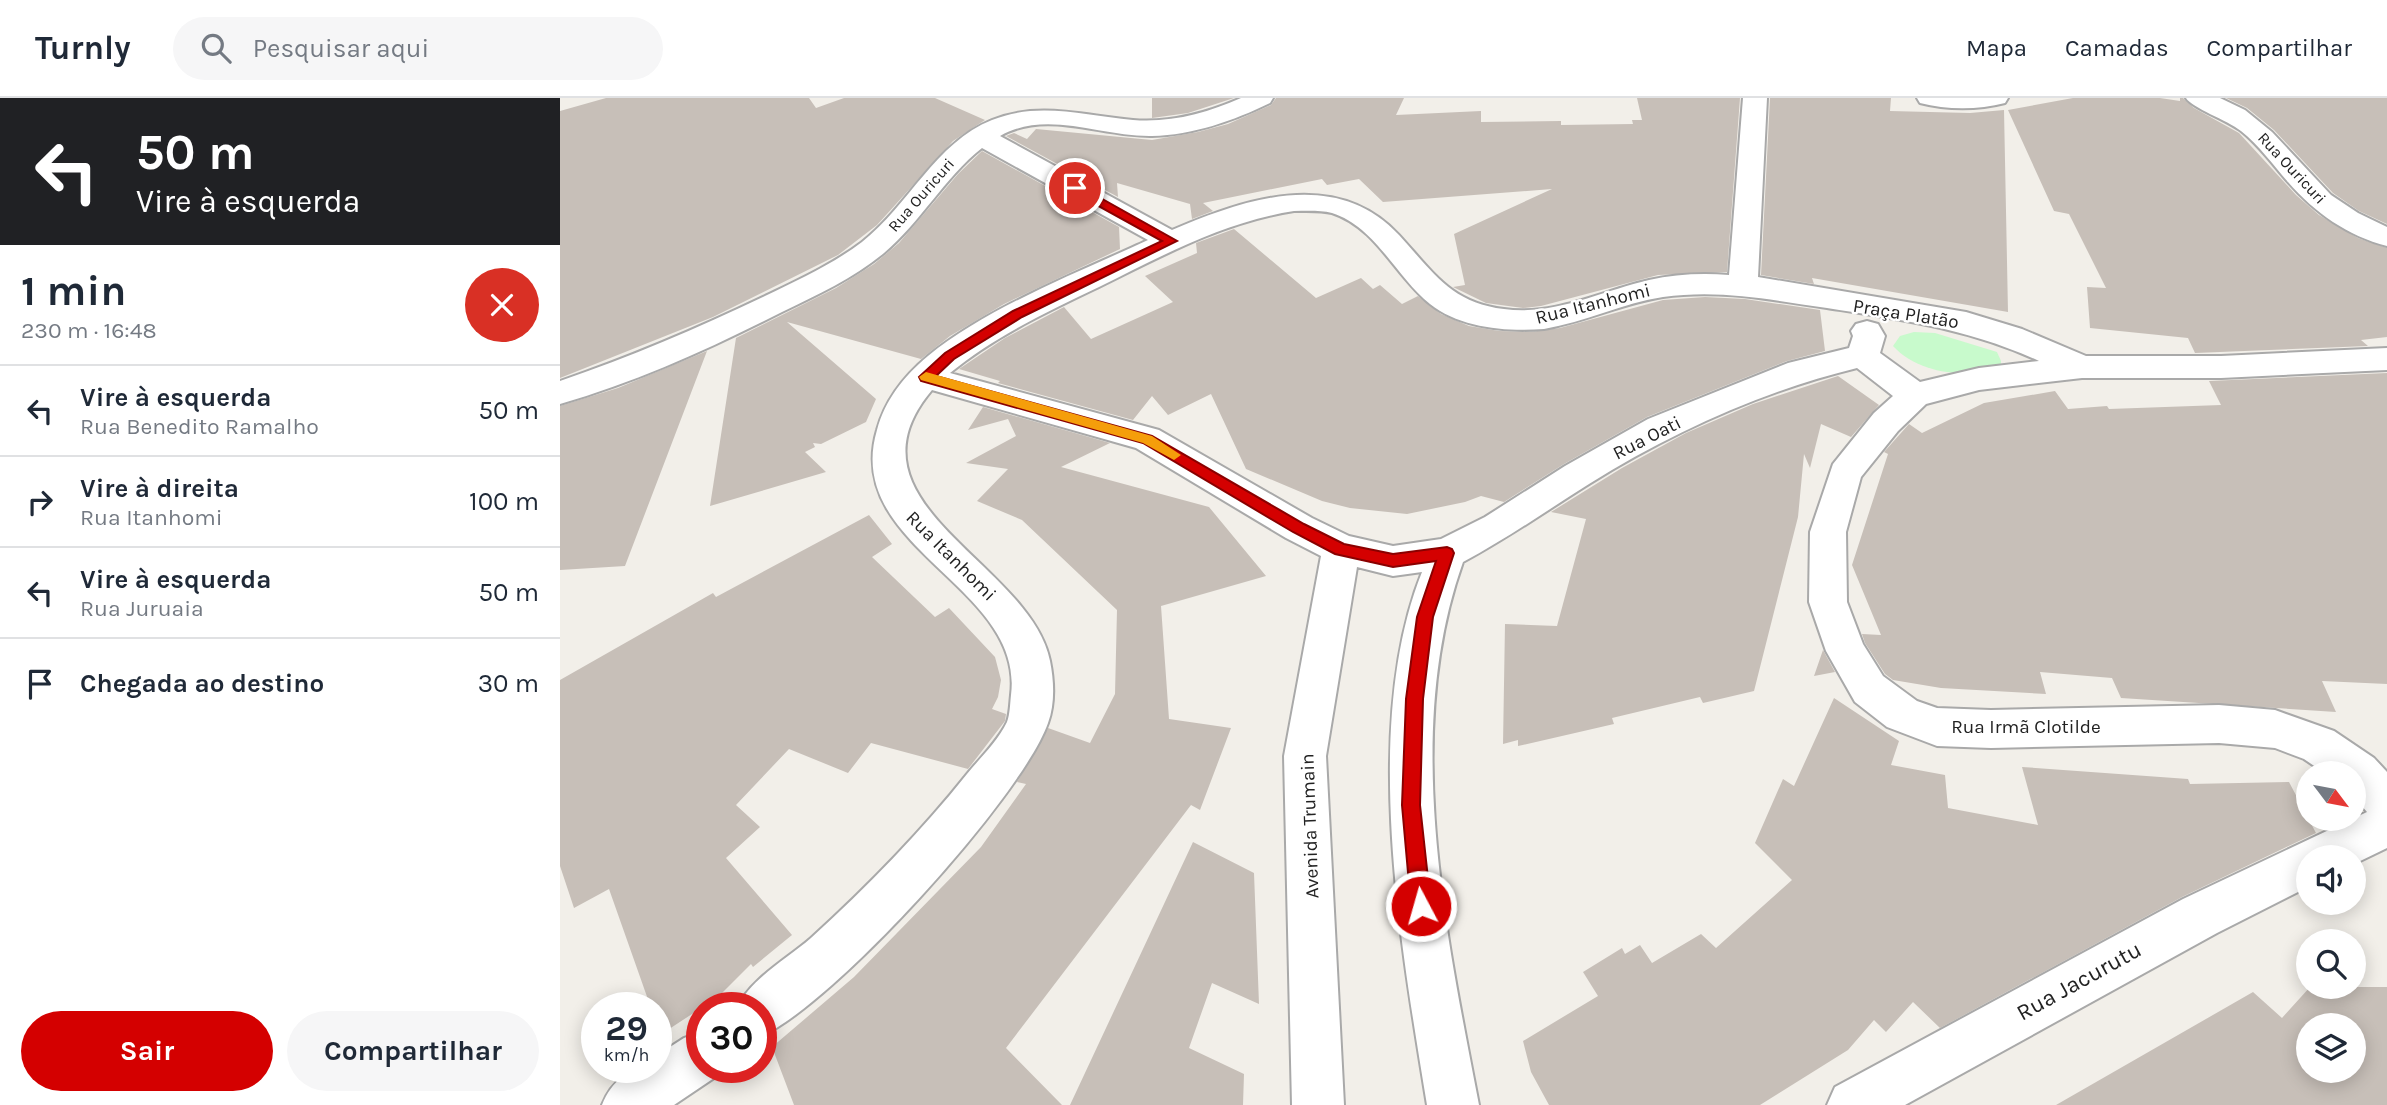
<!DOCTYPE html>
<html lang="pt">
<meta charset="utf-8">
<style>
:root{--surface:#fff;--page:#f6f6f7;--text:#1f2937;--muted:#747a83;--line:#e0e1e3;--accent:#d40000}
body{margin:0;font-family:Karla,sans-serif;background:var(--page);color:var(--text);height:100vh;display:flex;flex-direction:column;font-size:26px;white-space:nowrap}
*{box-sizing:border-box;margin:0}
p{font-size:23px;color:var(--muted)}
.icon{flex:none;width:38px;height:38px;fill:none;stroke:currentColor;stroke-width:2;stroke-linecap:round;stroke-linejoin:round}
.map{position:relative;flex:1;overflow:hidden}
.panel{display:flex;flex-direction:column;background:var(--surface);width:560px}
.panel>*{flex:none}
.banner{background:#202124;color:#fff;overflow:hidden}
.needle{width:46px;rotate:122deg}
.buttons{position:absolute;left:1736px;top:663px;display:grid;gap:14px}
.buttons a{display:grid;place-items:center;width:70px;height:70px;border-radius:50%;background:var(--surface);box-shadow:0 4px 18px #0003;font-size:35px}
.speed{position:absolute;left:21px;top:894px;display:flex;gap:14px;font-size:35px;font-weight:700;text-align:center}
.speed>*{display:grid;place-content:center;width:91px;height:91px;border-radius:50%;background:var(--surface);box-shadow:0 4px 18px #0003;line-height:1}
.speed small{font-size:18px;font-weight:400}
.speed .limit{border:10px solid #d22;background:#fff;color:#111}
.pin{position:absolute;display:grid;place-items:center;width:60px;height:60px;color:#fff;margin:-30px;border:4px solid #fff;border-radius:50%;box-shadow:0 2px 7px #0007}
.me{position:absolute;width:77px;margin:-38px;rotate:354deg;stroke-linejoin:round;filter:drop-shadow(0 0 5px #0008)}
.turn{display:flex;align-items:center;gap:24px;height:147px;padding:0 21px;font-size:32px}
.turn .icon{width:91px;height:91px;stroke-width:2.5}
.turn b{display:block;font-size:49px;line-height:60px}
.round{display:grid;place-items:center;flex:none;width:74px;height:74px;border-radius:37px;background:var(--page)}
.summary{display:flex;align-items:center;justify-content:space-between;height:119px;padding:0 21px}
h1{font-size:42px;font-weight:700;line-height:52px}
.button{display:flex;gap:14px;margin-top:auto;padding:14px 21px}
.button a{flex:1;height:80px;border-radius:42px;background:var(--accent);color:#fff;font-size:28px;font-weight:700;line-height:80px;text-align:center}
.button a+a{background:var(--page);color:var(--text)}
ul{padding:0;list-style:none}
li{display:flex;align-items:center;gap:21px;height:91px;padding:0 21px;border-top:2px solid var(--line)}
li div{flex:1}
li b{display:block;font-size:26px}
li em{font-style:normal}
header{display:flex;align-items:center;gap:42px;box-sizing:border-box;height:98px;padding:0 35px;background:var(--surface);border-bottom:2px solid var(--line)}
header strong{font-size:33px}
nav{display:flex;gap:38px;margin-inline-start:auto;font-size:24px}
.search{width:490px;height:63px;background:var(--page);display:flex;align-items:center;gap:18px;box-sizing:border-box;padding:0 24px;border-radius:38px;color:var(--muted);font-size:26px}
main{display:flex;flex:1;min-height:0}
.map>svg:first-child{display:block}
.park{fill:#c8facc}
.building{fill:#c7bfb8;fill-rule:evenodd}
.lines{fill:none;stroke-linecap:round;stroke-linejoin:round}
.minor-casing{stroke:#a9a9a9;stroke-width:4}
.minor{fill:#fff;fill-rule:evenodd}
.route{fill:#d40000;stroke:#8a0000;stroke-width:2}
.slow{fill:#f59e0b}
.labels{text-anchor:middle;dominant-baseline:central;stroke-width:5;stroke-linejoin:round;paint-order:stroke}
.far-street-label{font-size:16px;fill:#222;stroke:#fff}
.street-label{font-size:19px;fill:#222;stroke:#fff}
.near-street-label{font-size:23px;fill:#222;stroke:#fff}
</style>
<header>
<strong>Turnly</strong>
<div class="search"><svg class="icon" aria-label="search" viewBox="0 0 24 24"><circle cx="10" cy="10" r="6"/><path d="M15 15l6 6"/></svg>Pesquisar aqui</div>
<nav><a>Mapa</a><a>Camadas</a><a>Compartilhar</a></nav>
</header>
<main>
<section class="panel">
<div class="banner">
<div class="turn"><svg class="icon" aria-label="left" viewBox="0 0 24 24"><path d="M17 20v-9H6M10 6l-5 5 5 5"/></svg><div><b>50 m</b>Vire à esquerda</div></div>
</div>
<div class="summary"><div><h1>1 min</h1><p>230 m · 16:48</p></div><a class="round" style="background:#d93025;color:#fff"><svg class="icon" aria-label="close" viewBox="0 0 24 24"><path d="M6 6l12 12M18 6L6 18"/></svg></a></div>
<ul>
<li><svg class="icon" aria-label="left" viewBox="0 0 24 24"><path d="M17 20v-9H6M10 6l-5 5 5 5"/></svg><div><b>Vire à esquerda</b><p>Rua Benedito Ramalho</p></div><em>50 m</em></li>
<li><svg class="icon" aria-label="right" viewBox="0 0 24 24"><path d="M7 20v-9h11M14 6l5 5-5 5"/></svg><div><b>Vire à direita</b><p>Rua Itanhomi</p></div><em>100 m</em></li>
<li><svg class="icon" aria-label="left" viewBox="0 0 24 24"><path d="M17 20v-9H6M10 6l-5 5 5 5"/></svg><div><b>Vire à esquerda</b><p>Rua Juruaia</p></div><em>50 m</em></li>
<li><svg class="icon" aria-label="arrive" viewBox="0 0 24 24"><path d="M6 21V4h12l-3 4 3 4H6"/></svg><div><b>Chegada ao destino</b></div><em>30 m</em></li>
</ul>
<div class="button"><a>Sair</a><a>Compartilhar</a></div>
</section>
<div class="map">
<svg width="1827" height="1007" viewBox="0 0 1827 1007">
<rect width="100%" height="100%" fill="#f2efe9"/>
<path class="park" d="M 1354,234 L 1375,235 L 1437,254 L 1441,263 L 1441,272 C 1405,280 1359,276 1333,248 L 1340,238 Z"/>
<path class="building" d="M 46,0 L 249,0 L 256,10 L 284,0 L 375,0 L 425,22 L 393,43 L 317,127 L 278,157 L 153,219 L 0,280 L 0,13 Z
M 592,0 L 674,0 L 628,15 L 592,20 Z
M 716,0 L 844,0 L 836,17 L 921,13 L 921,24 L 1001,23 L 1001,27 L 1073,26 L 1072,22 L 1082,22 L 1077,0 L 1180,0 L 1167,174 L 1098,177 L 981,208 L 963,210 L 926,205 L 893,189 L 905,187 L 894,136 L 992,91 L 823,104 L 799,81 L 767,87 L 762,81 L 643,105 L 653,113 L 632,121 L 630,106 L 557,85 L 558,99 L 446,38 L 454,35 L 467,41 L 476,31 L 592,42 L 638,34 L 668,26 L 711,7 Z
M 1210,0 L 1331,0 L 1330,13 L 1410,15 L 1444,12 L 1448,214 L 1252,180 L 1254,186 L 1201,177 Z
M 1513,0 L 1600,0 L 1620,3 L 1620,0 L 1623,0 L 1634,10 L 1679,35 L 1736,97 L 1759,117 L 1798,140 L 1827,150 L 1827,239 L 1801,242 L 1808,248 L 1635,255 L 1628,240 L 1530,230 L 1527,189 L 1546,190 L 1509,116 L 1494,113 L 1448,12 Z
M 1666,0 L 1827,0 L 1827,126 L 1799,113 L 1773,95 L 1714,32 L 1687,10 Z
M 422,53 L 559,129 L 560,151 L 444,206 L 390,238 L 361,261 L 227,224 L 316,301 L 306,324 L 261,346 L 253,345 L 255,349 L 245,354 L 266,374 L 150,408 L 176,240 L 276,190 L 314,166 L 339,145 L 398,76 Z
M 674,131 L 756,200 L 801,180 L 813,191 L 820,187 L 842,206 L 858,198 L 881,216 L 909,228 L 939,233 L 970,234 L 1000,230 L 1103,202 L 1145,199 L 1185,201 L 1260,212 L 1265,253 L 1227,263 L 1087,319 L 1004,366 L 944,404 L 921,398 L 905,404 L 847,416 L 790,410 L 762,403 L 686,371 L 651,296 L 608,317 L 592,298 L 573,322 L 438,285 L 440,283 L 399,271 L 445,240 L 504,209 L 531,241 L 613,204 L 585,178 L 637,155 L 636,145 Z
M 147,253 L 65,468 L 0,472 L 0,308 L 58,290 Z
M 1827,275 L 1827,586 L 1762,583 L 1776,614 L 1561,600 L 1552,580 L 1480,574 L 1486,596 L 1381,590 L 1333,582 L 1325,576 L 1305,545 L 1302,536 L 1321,537 L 1292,467 L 1328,356 L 1324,354 L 1349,326 L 1362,335 L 1424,305 L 1495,293 L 1508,311 L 1547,308 L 1549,311 L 1661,307 L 1649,283 Z
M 1278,278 L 1319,307 L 1291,339 L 1261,326 L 1250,370 L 1244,356 L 1238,419 L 1194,593 L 1143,605 L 1140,599 L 1052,620 L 1054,626 L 958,648 L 958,642 L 943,646 L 945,526 L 997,528 L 1026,421 L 991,414 L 1062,370 L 1126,335 L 1193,306 Z
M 423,309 L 550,345 L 501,369 L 649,409 L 706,478 L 601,508 L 609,621 L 671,630 L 640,712 L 631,707 L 446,950 L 502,1007 L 234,1007 L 212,949 L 294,879 L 421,749 L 466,686 L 457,684 L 488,630 L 530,645 L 555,596 L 557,512 L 462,422 L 417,403 L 448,371 L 406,365 L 456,338 L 448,321 L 408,332 Z
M 309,417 L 332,446 L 312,459 L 375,519 L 389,510 L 435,559 L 441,582 L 438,599 L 432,611 L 446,616 L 445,623 L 408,671 L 311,645 L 288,675 L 229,651 L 176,707 L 200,729 L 166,760 L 232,837 L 193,869 L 191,866 L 158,899 L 100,937 L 96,925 L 96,910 L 91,910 L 49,791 L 14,810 L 0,768 L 0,582 L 153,495 L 156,499 Z
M 1263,552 L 1275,574 L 1254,578 Z
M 1274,600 L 1339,643 L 1331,667 L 1385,677 L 1388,710 L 1478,727 L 1462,669 L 1628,681 L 1630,686 L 1729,684 L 1756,735 L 1622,799 L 1380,930 L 1353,904 L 1326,934 L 1314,922 L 1288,952 L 1200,1007 L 989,1007 L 971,974 L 963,943 L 1038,898 L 1023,874 L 1062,850 L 1065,856 L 1080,847 L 1092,865 L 1141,836 L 1156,850 L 1232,782 L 1195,745 L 1223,681 L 1234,688 Z
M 633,744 L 694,775 L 699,906 L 652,885 L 629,950 L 684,976 L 683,1007 L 510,1007 Z
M 1750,889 L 1827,889 L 1827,1007 L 1496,1007 L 1693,894 L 1722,920 ZM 1748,928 L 1794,928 L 1794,973 L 1748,973 Z"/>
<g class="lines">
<defs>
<path id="minor" d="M 681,0 L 713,0 L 710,5 C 673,23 633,37 592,38 C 541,39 487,11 440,38 L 612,132 C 685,101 776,69 839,137 C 873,174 891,205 944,211 C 995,218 1041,193 1089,182 C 1115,176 1143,175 1169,177 L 1183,0 L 1207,0 L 1198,179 L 1406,214 L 1462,231 L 1526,258 L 1661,258 L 1827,250 L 1827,272 L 1661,280 L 1522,280 L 1419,292 L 1366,306 L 1338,333 L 1301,379 L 1286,434 L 1287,504 L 1303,546 L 1323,578 L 1357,603 L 1377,610 L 1431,612 L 1659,607 L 1715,612 L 1774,633 L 1814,660 L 1827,674 L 1827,750 L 1794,766 L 1794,760 L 1748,760 L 1748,789 L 1657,835 L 1345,1007 L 1267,1007 L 1275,989 L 1623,801 L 1807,714 L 1794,699 L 1794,676 L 1766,676 L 1744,661 L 1715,650 L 1659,645 L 1431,650 L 1377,648 L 1327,629 L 1295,604 L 1266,553 L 1249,504 L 1250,434 L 1273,366 L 1314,315 L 1333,298 L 1297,270 C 1203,293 1111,335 1029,386 C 986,413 948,440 903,464 C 842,634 886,835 919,1007 L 867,1007 C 841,848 801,626 862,474 L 833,478 L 797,469 L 766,658 L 784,1007 L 732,1007 L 724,658 L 761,458 L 726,440 L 576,350 L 372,292 C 276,406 470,464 490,563 C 494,583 495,606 488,625 C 462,699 272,908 201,938 L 201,910 L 177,910 C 190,881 227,861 251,840 C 307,789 360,735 407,676 C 420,660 438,643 447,624 C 450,616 450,606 451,597 C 465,488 282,450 317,332 C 325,302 344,278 368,258 C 428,209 517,175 588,142 L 422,50 C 384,80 361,124 324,155 C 294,180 257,197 222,214 C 151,250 77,284 0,306 L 0,283 C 70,259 138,230 205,198 C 238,182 273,166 302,144 C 349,107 376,44 432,22 C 480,3 524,18 573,22 C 611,25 647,15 681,0 ZM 734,113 C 746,113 760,112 772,115 C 816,129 836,179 870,206 C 900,230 947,234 984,231 C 1025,224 1063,205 1103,199 C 1160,191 1211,202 1267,210 C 1343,222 1409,231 1479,263 L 1419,270 L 1360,284 L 1320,255 L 1325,238 L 1318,226 L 1307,223 L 1296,226 L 1291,233 L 1293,238 L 1289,250 L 1228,265 L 1088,321 L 1005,368 L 925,419 L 881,441 L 833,448 L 789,438 L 752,420 L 599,332 L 390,275 C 435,238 487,214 539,189 C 602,158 663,124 734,113 Z
M 1357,0 L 1448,0 L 1445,5 C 1418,12 1387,12 1360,5 Z
M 1626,0 L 1660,0 L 1685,12 L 1712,34 L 1771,97 L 1798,115 L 1827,129 L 1827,148 C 1788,138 1755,115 1728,84 C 1713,67 1699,47 1681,33 C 1667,22 1632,10 1626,0 Z
M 142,933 L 142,970 L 163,970 L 160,976 L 114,1007 L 42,1007 C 52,982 69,970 96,970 L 96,958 L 124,940 Z"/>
</defs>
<use href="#minor" class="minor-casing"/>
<use href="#minor" class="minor"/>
</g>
<path class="route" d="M 511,88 L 519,88 L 617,143 L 462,219 L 394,261 L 376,278 L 592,338 L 744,426 L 784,446 L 833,456 L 887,449 L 892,451 L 894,455 L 873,519 L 863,601 L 860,707 L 871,808 L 868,815 L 861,818 L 854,815 L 851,808 L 842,707 L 846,601 L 857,519 L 876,463 L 833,469 L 775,456 L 733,434 L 583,345 L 361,283 L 359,279 L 385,255 L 453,213 L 602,143 L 511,93 Z"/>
<path class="slow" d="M 366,274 L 592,338 L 621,357 L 614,362 L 583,345 L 361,282 L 359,279 Z"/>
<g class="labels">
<g class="far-street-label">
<text transform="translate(1732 70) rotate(47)">Rua Ouricuri</text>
<text transform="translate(361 97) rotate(-49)">Rua Ouricuri</text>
</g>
<g class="street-label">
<text transform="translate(1033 206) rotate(-14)">Rua Itanhomi</text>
<text transform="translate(1346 216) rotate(9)">Praça Platão</text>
<text transform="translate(1087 340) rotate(-27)">Rua Oati</text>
<text transform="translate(391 458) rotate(45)">Rua Itanhomi</text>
<text x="1466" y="629">Rua Irmã Clotilde</text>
<text transform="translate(750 728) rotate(-92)">Avenida Trumain</text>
</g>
<g class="near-street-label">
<text transform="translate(1519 883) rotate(-29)">Rua Jacurutu</text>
</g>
</g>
</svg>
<div class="buttons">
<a><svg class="needle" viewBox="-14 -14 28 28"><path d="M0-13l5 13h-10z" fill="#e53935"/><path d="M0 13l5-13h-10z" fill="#747a83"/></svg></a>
<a><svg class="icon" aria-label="sound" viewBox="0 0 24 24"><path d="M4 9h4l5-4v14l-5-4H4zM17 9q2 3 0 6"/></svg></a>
<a><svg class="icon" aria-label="search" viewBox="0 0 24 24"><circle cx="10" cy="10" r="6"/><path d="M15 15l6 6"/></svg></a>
<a><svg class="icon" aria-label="layers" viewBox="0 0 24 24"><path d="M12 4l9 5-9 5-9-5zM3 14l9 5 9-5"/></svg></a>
</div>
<div class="speed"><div>29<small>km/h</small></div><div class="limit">30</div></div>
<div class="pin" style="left:515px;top:90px;background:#d93025"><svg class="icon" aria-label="arrive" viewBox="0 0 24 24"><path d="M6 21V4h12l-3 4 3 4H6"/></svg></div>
<svg class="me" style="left:861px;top:808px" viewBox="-20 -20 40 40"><circle r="17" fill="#d40000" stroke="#fff" stroke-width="3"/><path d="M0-11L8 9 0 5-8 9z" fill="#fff"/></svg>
</div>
</main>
